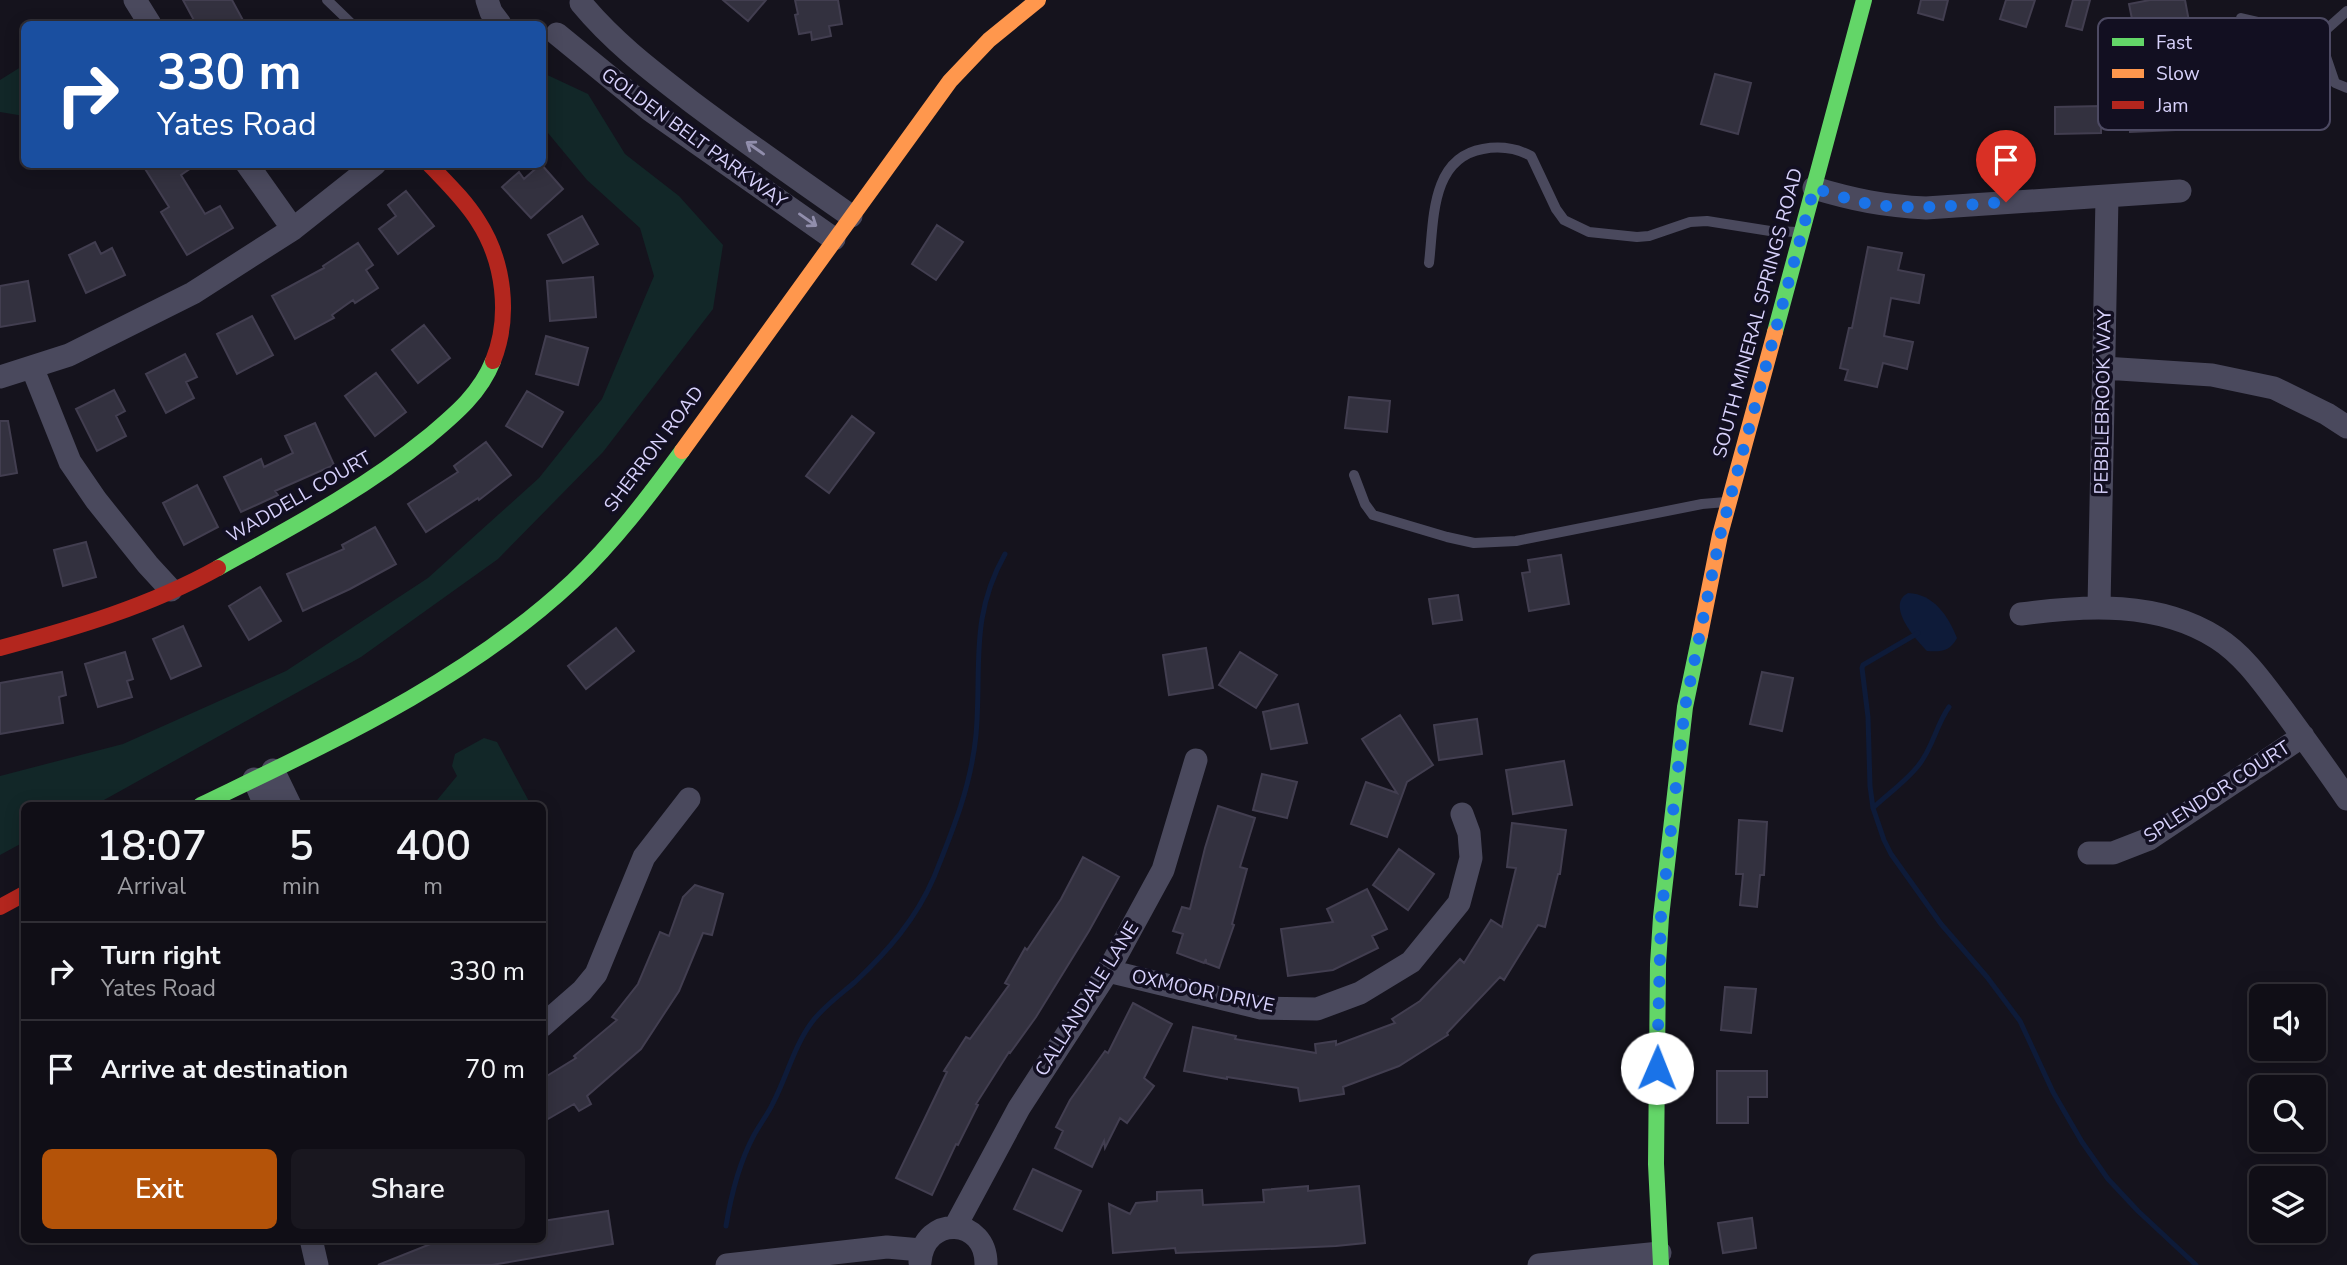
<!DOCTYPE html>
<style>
:root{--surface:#100e16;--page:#19171f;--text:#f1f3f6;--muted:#9c9ca1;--line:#302e35;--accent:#b45309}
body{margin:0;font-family:"Nunito Sans",sans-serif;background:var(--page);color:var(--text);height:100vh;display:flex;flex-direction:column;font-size:26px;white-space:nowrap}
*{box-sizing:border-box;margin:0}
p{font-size:23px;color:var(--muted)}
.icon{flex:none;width:38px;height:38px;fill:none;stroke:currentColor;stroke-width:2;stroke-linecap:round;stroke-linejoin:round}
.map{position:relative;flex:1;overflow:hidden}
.sheet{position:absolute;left:21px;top:802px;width:525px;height:441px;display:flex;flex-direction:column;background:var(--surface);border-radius:10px;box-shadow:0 4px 18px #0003,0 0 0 2px var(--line)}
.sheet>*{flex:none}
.hud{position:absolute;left:21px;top:21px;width:525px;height:147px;border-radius:10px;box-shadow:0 4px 18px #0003,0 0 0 2px var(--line);background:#1a4fa0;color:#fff;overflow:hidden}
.fabs{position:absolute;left:2249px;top:984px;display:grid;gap:14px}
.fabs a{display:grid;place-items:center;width:77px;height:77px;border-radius:10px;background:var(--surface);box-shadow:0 4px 18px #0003,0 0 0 2px var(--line);font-size:35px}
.pin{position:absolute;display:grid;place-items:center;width:60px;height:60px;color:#fff;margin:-72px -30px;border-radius:50% 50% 50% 0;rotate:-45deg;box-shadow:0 0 7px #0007}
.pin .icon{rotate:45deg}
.me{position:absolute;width:77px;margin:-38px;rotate:1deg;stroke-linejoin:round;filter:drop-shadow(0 0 5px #0008)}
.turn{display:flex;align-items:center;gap:24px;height:147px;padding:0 21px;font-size:32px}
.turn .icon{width:91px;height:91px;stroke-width:2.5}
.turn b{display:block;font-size:49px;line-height:60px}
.eta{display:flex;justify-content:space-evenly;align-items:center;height:119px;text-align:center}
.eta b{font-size:42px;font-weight:600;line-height:49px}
.button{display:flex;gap:14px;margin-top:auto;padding:14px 21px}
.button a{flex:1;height:80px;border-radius:10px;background:var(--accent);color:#fff;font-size:28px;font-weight:600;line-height:80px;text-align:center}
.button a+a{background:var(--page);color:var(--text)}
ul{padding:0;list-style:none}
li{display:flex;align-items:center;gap:21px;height:98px;padding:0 21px;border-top:2px solid var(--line)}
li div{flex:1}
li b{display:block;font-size:26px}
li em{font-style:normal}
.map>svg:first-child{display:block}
.green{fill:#122728}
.water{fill:#0e1b39}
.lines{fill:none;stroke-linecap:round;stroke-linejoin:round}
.stream{stroke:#0e1b39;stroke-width:5}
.building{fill:#33313f;stroke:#423e50;stroke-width:2}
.lane{stroke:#4a495d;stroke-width:10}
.street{stroke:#4a495d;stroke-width:23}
.fast{stroke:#63d668;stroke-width:16}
.slow{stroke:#ff974d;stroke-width:16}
.jam{stroke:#b3261e;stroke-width:16}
.oneway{stroke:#918eac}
.route{stroke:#1a73e8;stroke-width:12;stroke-dasharray:0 21.6}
.labels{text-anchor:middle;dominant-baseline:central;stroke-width:7;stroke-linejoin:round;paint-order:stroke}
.street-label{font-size:19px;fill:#d8d2fc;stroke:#120f21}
.key{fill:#120f21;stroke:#4d4a63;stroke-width:2}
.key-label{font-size:19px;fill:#d8d2fc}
</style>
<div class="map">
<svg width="2347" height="1265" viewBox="0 0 2347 1265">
<rect width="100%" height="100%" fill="#15131d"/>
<path class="green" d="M 24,65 L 24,116 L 0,112 L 0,80 Z
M 543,73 L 588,94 L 625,154 L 679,196 L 723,245 L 713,309 L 603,452 L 498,559 L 361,657 L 95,805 L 24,805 L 24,842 L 0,855 L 0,776 L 123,744 L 286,671 L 428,578 L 539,478 L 602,399 L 654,276 L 640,228 L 587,180 L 543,127 Z
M 484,738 L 497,742 L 531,805 L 433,805 L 457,776 L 452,766 L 455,754 Z"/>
<path class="water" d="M 1908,593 C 1934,594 1948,616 1957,638 C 1950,651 1942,652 1927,651 C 1916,640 1885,605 1908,593 Z"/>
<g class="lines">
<path class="stream" d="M 1918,633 L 1863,665 L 1862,668 L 1868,717 L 1870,786 L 1873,808 L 1884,840 L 1891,854 L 1941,924 L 1987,977 L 2020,1021 L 2053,1092 L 2082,1142 L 2108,1179 L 2138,1211 L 2196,1265
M 1873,808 C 1888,794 1906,781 1918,766 C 1933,748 1936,725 1949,707
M 726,1226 C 731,1195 739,1163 754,1135 C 760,1124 768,1114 773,1103 C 787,1076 794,1046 812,1022 C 823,1007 841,994 855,982 C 888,951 916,919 934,877 C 953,830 971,786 976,735 C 982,667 969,618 1005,554"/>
</g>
<path class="building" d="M 183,0 L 232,0 L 245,24 L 196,24 Z
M 723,0 L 766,0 L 748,21 Z
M 795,0 L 838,0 L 842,24 L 829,26 L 831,36 L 812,40 L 811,32 L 799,34 L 795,15 L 798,14 Z
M 1921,0 L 1948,0 L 1943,20 L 1918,13 Z
M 2006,0 L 2035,0 L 2026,27 L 2000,19 Z
M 2073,0 L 2090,0 L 2082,30 L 2066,26 Z
M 2150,0 L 2185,0 L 2194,48 L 2140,59 L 2129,4 Z
M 1715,74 L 1751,83 L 1738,134 L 1701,124 Z
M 2101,106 L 2101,133 L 2055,134 L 2055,107 Z
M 2174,106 L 2175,130 L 2130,132 L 2129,108 Z
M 142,164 L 197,164 L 181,175 L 205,214 L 220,206 L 233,228 L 187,255 L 161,212 L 169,207 Z
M 541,164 L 563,189 L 531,218 L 502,187 L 519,172 L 524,179 Z
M 406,191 L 434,226 L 398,254 L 379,229 L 396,216 L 388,205 Z
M 582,216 L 598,244 L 563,263 L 548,235 Z
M 937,225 L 963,242 L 936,280 L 912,264 Z
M 95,242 L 101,254 L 112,248 L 125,275 L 86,293 L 69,255 Z
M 358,243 L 373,265 L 366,270 L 378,288 L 355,303 L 353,300 L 332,315 L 334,318 L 295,339 L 272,296 L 324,268 L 323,266 Z
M 1868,247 L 1902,253 L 1898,270 L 1924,275 L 1919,303 L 1891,298 L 1884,336 L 1913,342 L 1907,369 L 1883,363 L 1877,387 L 1845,380 L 1848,370 L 1840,368 L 1849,328 L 1852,328 Z
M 593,277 L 596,317 L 550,321 L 547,281 Z
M 28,281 L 35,321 L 0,327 L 0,286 Z
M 252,316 L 273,355 L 237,374 L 217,334 Z
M 424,325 L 450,358 L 418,383 L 392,350 Z
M 546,336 L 588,348 L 578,385 L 536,374 Z
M 185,354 L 197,377 L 186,382 L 194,398 L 166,413 L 146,374 Z
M 376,373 L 406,412 L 375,436 L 345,396 Z
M 114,390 L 125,411 L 116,416 L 126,436 L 97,451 L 76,409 Z
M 527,391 L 563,412 L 542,447 L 506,426 Z
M 1349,397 L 1390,401 L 1387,432 L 1345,428 Z
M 852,416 L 874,433 L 829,493 L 806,476 Z
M 0,421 L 8,421 L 17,473 L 0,476 Z
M 315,423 L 334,465 L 275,491 L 278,495 L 241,512 L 224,477 L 261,459 L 264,467 L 293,453 L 285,436 Z
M 486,442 L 511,475 L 479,500 L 478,498 L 426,532 L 408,504 L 458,472 L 454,466 Z
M 197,485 L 218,527 L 184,545 L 163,503 Z
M 375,527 L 396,564 L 350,589 L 303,611 L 287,574 L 344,549 L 342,545 Z
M 86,542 L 96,577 L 63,586 L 54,550 Z
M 1561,555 L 1569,604 L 1529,611 L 1522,573 L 1530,572 L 1528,560 Z
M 260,587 L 281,621 L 249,640 L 229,606 Z
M 1458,595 L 1462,620 L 1433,624 L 1429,599 Z
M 183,626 L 201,666 L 171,679 L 153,639 Z
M 616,628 L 634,651 L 586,689 L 568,666 Z
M 1206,648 L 1213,688 L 1169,695 L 1163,655 Z
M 125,652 L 133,679 L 127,681 L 132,697 L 98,707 L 85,664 Z
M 1240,652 L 1277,675 L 1256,708 L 1219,685 Z
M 62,672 L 66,695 L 59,697 L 63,723 L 0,734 L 0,683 Z
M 1762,672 L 1793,678 L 1782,731 L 1750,724 Z
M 1298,704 L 1307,743 L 1271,749 L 1263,712 Z
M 1400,715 L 1433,765 L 1407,782 L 1387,837 L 1351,824 L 1366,782 L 1397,793 L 1362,739 Z
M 1477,719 L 1482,754 L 1439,760 L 1434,725 Z
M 1564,761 L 1572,805 L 1513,814 L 1506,770 Z
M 1262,774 L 1297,782 L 1287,818 L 1253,810 Z
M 1218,806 L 1255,818 L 1240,867 L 1247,869 L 1232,924 L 1234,925 L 1219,968 L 1206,963 L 1206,959 L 1204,963 L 1177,953 L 1183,934 L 1173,931 L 1182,907 L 1190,909 L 1205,848 Z
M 1739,820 L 1767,822 L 1764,875 L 1760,875 L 1757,907 L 1740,905 L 1743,874 L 1736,874 Z
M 1512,823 L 1566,830 L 1560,874 L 1558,874 L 1545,927 L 1538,925 L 1504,980 L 1500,977 L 1447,1033 L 1448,1035 L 1399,1066 L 1343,1087 L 1344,1094 L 1300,1101 L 1298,1088 L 1227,1077 L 1227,1079 L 1184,1071 L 1193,1027 L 1236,1036 L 1235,1039 L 1316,1053 L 1315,1044 L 1336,1041 L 1336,1045 L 1395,1023 L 1392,1019 L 1420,1001 L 1460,959 L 1464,963 L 1491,920 L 1502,927 L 1516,868 L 1507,867 Z
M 1399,849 L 1434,874 L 1408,910 L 1373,885 Z
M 1083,857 L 1119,877 L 1089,931 L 1036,1017 L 1010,1053 L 1009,1052 L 976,1104 L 978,1105 L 958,1145 L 956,1144 L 932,1195 L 896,1178 L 947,1072 L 944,1071 L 966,1037 L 970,1039 L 1009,985 L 1005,983 L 1025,948 L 1027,950 L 1061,899 Z
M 695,885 L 723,894 L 712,935 L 703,933 L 679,991 L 641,1049 L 587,1096 L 591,1104 L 579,1111 L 574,1104 L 548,1119 L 542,1110 L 542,1079 L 576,1058 L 574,1056 L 617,1020 L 612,1017 L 638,984 L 660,932 L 669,936 L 683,897 Z
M 1367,889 L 1387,929 L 1372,936 L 1378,948 L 1333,970 L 1288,976 L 1281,929 L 1333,922 L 1327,909 Z
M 1725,987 L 1756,989 L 1751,1033 L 1721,1030 Z
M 1133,1003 L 1172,1024 L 1144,1078 L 1154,1086 L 1127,1123 L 1120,1118 L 1105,1148 L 1104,1141 L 1092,1167 L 1055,1148 L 1063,1131 L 1056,1127 L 1070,1100 L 1105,1051 L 1108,1053 Z
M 1717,1071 L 1767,1071 L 1767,1097 L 1748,1097 L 1748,1123 L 1717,1123 Z
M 1033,1169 L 1081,1191 L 1062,1231 L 1014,1209 Z
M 1308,1186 L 1308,1191 L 1359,1186 L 1365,1243 L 1336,1246 L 1176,1253 L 1175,1248 L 1113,1253 L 1109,1204 L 1130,1214 L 1136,1203 L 1157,1201 L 1157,1192 L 1202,1190 L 1203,1205 L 1264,1202 L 1263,1190 Z
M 608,1211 L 613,1244 L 492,1265 L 378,1265 L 433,1243 L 452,1239 L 542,1239 L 542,1221 Z
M 1752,1218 L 1756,1248 L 1723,1253 L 1718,1223 Z"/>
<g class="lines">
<path class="lane" d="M 327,0 L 352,24
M 2347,11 L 2319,36 L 2335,83 L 2347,88
M 2241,18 L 2319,36
M 1429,263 C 1434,222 1430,158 1483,149 C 1499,146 1516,148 1531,156 L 1556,209 L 1564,220 L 1589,232 L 1637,237 L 1649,236 L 1690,222 L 1707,221 L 1770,231 L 1799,232
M 1354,475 L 1365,504 L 1373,515 L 1447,537 L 1474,543 L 1516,541 L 1702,504 L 1726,502"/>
<path class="street" d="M 135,0 L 150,24
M 487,0 L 491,12 L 500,24
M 581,3 C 614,43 653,72 693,103 C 745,142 798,179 851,216
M 557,34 L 650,110 L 834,239
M 247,164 L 293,229
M 1814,188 C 1854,200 1884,206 1926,208 L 2180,191
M 32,367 L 70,462 L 96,500 L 148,565 L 171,590
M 2104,368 L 2212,375 L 2274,388 L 2327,414 L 2347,427
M 0,377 L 69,355 L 193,293 L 293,229 L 375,164
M 2099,607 L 2107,197
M 2021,614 C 2086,605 2159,601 2217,638 C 2244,655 2263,683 2282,708 C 2304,738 2326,768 2347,799
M 273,770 L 290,805
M 254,779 L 265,805
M 2089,853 L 2113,853 L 2149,839 L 2303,736
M 1108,971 L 1261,1008 L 1317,1009 L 1360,993 L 1411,962 L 1459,903 L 1471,858 L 1469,833 L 1462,814
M 542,1026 L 582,991 L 596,974 L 644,857 L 689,799
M 955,1227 L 1019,1108 L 1108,971 L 1163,870 L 1196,760
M 311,1239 L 317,1265
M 920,1262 C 924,1214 987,1217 986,1265
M 727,1265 L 887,1247 L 921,1250
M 1539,1265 L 1660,1253"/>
<path class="fast" d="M 1775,332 L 1864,0
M 218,568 C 290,528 363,490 428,437 C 454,415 480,394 493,361
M 201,805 C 331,742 466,681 573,581 C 614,542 649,496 682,451
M 1661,1265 L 1656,1164 L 1658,964 L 1661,917 L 1685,707 L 1700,635"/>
<path class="slow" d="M 682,451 L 950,81 L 989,40 L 1038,0
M 1700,635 L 1720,535 L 1775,332"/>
<path class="jam" d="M 429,164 C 446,182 465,200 478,221 C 504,261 511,316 493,361
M 0,648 C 75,628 150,606 218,568
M 0,907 L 24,894"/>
</g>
<defs><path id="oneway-shaft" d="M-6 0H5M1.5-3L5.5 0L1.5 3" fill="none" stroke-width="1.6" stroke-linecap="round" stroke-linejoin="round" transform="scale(1.75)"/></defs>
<g class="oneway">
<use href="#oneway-shaft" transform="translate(755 148) rotate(-145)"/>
<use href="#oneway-shaft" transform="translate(808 220) rotate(35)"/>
</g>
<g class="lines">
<path class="route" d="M 1657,1068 L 1661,917 L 1685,707 L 1720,536 L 1814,188 C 1829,193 1845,198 1860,202 C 1908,212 1958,205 2006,202"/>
</g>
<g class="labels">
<g class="street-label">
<text transform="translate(694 138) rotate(36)">GOLDEN BELT PARKWAY</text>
<text transform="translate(1758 313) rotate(-75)">SOUTH MINERAL SPRINGS ROAD</text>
<text transform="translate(2103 402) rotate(-89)">PEBBLEBROOK WAY</text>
<text transform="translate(654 449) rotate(-53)">SHERRON ROAD</text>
<text transform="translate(299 497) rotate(-30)">WADDELL COURT</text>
<text transform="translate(2217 792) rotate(-33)">SPLENDOR COURT</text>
<text transform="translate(1203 991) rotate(12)">OXMOOR DRIVE</text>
<text transform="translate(1087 999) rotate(-58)">CALLANDALE LANE</text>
</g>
</g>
<rect x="2098" y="18" width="232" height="112" rx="10" class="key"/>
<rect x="2112" y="38" width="32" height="8" fill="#63d668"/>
<rect x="2112" y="69" width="32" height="9" fill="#ff974d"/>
<rect x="2112" y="101" width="32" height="8" fill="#b3261e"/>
<g class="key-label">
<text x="2156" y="49">Fast</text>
<text x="2156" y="80">Slow</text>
<text x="2156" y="112">Jam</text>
</g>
</svg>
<div class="fabs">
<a><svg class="icon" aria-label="sound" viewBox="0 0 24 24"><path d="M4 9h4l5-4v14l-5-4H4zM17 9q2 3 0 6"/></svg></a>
<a><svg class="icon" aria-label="search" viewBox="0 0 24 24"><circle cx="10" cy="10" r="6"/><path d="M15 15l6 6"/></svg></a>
<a><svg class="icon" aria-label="layers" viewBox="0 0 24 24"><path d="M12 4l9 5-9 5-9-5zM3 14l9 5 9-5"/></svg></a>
</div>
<div class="pin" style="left:2006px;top:202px;background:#d93025"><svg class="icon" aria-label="arrive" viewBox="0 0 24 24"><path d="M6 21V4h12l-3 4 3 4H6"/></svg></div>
<svg class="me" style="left:1657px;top:1068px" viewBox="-20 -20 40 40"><circle r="19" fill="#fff"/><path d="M0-13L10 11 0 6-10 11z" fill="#1a73e8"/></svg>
<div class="hud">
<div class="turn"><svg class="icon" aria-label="right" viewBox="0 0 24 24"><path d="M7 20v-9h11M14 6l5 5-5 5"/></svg><div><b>330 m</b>Yates Road</div></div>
</div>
<section class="sheet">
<div class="eta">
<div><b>18:07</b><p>Arrival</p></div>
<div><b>5</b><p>min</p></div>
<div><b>400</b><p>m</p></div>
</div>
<ul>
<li><svg class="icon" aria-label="right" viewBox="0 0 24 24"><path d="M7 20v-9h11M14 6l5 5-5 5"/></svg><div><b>Turn right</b><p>Yates Road</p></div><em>330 m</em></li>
<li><svg class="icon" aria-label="arrive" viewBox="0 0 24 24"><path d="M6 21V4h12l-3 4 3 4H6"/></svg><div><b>Arrive at destination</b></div><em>70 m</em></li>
</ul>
<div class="button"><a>Exit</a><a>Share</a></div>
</section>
</div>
